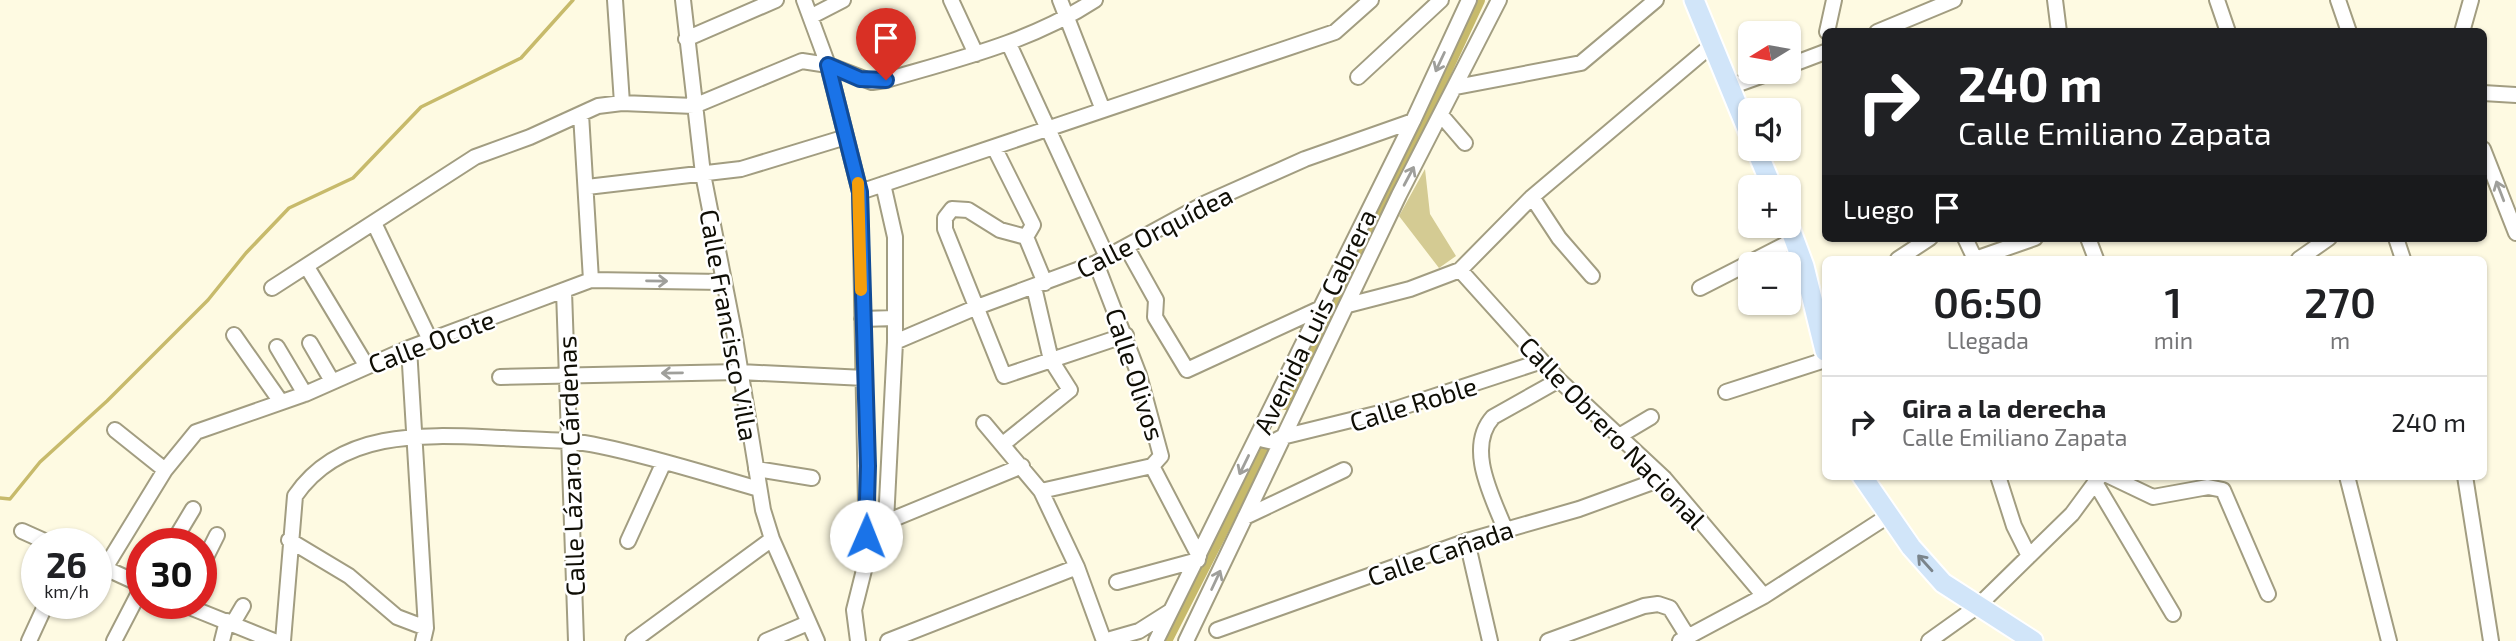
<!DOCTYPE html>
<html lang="es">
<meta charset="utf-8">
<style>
:root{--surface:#fff;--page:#f2f2f2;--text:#202124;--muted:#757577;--line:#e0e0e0}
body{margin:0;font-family:"Exo 2",sans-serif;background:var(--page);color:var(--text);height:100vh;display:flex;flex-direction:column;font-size:26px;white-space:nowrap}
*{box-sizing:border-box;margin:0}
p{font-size:23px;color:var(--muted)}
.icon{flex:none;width:38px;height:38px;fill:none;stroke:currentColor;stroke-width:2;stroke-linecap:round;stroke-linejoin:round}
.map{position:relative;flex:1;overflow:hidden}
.panel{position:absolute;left:1822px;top:256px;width:665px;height:224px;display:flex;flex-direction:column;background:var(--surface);border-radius:10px;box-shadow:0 2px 5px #0004}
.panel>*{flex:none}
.hud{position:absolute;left:1822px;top:28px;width:665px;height:214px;border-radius:10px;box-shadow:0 2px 5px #0004;background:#202124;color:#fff;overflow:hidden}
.needle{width:46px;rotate:259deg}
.buttons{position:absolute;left:1738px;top:21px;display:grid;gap:14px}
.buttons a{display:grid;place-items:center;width:63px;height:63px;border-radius:10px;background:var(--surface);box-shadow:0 2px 5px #0004;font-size:35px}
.speed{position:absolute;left:21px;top:528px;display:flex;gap:14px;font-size:35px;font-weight:700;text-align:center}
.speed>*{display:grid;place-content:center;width:91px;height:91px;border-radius:50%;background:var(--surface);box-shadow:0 2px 5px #0004;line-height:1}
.speed small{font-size:18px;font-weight:400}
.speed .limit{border:10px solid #d22;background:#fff;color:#111}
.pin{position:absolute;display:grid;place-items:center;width:60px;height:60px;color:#fff;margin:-72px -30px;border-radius:50% 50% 50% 0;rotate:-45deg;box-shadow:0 0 7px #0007}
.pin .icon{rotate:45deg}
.me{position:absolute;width:77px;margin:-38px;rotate:1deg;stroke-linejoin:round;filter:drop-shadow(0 0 5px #0008)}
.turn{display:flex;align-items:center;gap:24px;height:147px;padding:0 21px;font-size:32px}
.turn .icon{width:91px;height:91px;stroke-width:2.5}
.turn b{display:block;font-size:49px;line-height:60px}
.then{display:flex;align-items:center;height:66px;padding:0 21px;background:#0003;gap:14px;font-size:26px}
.eta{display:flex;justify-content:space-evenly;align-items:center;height:119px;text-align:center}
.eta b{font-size:42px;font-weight:600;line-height:49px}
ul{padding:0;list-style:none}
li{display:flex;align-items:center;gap:21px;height:91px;padding:0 21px;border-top:2px solid var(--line)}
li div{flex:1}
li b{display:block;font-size:26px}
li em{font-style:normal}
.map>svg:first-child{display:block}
.green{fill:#d4cb93}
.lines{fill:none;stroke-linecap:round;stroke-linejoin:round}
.stream{stroke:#c7ba6b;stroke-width:3.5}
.canal{stroke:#c7ba6b;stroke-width:14}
.minor-casing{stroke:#a29d81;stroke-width:18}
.major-casing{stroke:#fff;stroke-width:23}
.minor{stroke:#fff;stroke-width:14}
.major{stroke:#d1e5f9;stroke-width:19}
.oneway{stroke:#9f9f9b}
.oneway2{stroke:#7a848b}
.route-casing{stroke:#114b97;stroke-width:18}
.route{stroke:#1a73e8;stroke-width:12}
.slow{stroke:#f59e0b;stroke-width:12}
.labels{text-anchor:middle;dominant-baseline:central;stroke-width:5;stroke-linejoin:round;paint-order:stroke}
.street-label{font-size:26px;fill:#0f0e05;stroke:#fff}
</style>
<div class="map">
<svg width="2516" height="641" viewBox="0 0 2516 641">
<rect width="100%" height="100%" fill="#fefae2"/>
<path class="green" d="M 1425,169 L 1430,214 L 1456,256 L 1439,268 L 1399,216 Z"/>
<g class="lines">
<path class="stream" d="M 0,498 L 10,499 L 40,462 L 107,401 L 208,300 L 246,253 L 289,208 L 353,178 L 421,107 L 521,58 L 573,0"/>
<path class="canal" d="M 1285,403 L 1377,217 L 1478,0
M 1165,641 L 1264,447"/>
<defs>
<path id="minor" d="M 615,0 L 622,103
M 683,0 L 703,174 L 734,332 L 763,510 L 772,539 L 817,641
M 804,0 L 828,65 L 860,192 L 867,558 L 854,610 L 858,641
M 951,0 L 976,54
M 1060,0 L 1103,110
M 2055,0 L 2059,32
M 2217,0 L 2228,32
M 2338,0 L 2349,32
M 812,16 L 843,0
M 1827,32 L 1834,0
M 1877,32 L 1954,0
M 2462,32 L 2471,0
M 686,39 L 776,0
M 1009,44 L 1107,257
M 1788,66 L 1825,52
M 1358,77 L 1441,0
M 1456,87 L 1581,63 L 1656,0
M 1730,87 L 1772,72
M 2483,93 L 2516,95
M 581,114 L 591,280
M 1441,115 L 1465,143
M 994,147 L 1033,225 L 1026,237
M 2483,149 L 2516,233
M 883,184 L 895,237 L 895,342 L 886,522
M 587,187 L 741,169 L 846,137
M 860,192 L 1335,32 L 1371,0
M 1532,197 L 1559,238 L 1592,276
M 374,223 L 430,340
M 1965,238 L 1975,259 L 2035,238
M 2088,238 L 2096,259
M 2396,238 L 2403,259
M 1127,248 L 1156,300 L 1155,317 L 1187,370 L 1319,309
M 1898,259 L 1930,238
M 2299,259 L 2329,238
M 307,267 L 366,365
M 1460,270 L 1559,380 L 1664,478 L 1764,596
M 1045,283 L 1026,237 L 1000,230 L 968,210 L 952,209 L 945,218 L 945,229 L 1004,376 L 1126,335
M 272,288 L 475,157 L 530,137 L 598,106 L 622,103 L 694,106 L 802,61 L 828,65 L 872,82 L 886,80 C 958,59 1031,42 1095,0
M 1700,288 L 1796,239
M 564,291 L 576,641
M 1348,305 L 1410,289 L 1460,270 L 1532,197 L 1713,44
M 862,319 L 895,318
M 234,335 L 281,402
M 895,342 L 977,307 L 1096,263 L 1206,203 L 1305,159 L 1413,121
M 310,343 L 332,381
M 277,347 L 305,394
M 409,348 L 426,628 L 423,641
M 500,377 L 740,372 L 865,378
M 1726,392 L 1825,360
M 984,423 L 1041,491 L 1077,567 L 1104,641
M 115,430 L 165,470
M 1260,432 L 1264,440 L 1273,442 L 1282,437 L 1396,409 L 1542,361
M 1619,436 L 1651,417
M 1003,444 L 1070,390 L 1051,360 L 1034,287
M 1152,466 L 1199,556
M 756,469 L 812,478
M 1998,476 L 2014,526 L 2029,556
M 2109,476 L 2153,497 L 2208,487 L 2223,490 L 2268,594
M 2347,476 L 2389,641
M 2465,476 L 2491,641
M 2096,484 L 2173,614
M 1041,491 L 1152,466 L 1161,456 L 1139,375 L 1096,263
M 1245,517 L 1344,470
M 1505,529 C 1493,498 1465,448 1493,417 L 1559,380
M 22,531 L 51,544
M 289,540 L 349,576 L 397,617 L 426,628
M 628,541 L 664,462
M 1467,541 L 1490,641
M 172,544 L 193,509
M 867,558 L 886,522 L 1022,466
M 96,564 L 142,585
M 201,567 L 217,535
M 105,568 L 165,470 L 196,432 L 305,394 L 409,348 L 591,280 L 723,282
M 1117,582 L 1198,560
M 182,604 L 274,641
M 233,623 L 243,606
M 1217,630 L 1467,541 L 1579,509 L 1664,478
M 29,641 L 46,604
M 114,641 L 142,587
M 222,641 L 227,621
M 283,641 L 295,496 C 342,427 430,435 504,438 C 536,440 569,439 600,446 C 654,457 706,474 759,489
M 633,641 L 772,539
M 766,641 L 808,623
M 888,641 L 1077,567
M 1104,641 L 1139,631 L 1169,612
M 1156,641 L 1413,121 L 1469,0
M 1186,641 L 1399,195 L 1499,0
M 1548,641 L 1644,606 L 1658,604 L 1670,608 L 1688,637
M 1680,641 L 1764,596 L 1888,516
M 1929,641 L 1978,606 L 2072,514 L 2100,476"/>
<path id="major" d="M 1694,0 L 1750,136
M 1756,149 L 1772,187
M 1788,223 L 1804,266 L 1825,351
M 1862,476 L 1911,547 L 1943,583 L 2033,641"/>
</defs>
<use href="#minor" class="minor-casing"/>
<use href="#major" class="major-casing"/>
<use href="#minor" class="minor"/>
<use href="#major" class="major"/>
</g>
<defs><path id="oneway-shaft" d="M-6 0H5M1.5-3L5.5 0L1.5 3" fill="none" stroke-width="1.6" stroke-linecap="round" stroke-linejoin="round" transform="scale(1.75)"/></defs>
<g class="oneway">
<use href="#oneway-shaft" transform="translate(1440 62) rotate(115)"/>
<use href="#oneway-shaft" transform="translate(1409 176) rotate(-62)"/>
<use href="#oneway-shaft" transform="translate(2500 191) rotate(-111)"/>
<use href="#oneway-shaft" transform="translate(657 281) rotate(1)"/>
<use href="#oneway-shaft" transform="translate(672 373) rotate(179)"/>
<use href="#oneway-shaft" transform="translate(1244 465) rotate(116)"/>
<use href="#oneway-shaft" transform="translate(1216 580) rotate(-65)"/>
</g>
<use class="oneway2" href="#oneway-shaft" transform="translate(1925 563) rotate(-132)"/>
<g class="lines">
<defs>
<path id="route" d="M 866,536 L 868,466 L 860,192 L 828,65 L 860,79 L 886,80"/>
</defs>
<use href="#route" class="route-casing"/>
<use href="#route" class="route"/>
<path class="slow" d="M 858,183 L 861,290"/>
</g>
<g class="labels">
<g class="street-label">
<text transform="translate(1154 231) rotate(-27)">Calle Orquídea</text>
<text transform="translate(1314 321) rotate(-64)">Avenida Luis Cabrera</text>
<text transform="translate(730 325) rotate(80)">Calle Francisco Villa</text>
<text transform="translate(431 341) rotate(-21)">Calle Ocote</text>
<text transform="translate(1136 374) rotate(72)">Calle Olivos</text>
<text transform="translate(1413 403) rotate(-17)">Calle Roble</text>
<text transform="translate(1613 432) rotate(46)">Calle Obrero Nacional</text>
<text transform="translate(570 466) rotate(-92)">Calle Lázaro Cárdenas</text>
<text transform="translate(1440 552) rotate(-19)">Calle Cañada</text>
</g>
</g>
</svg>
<div class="buttons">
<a><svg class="needle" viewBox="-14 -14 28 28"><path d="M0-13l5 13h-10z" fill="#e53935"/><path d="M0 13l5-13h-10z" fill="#757577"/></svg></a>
<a><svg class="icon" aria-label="sound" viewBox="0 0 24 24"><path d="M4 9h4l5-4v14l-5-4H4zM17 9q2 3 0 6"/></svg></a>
<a>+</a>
<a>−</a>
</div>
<div class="speed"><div>26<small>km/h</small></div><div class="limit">30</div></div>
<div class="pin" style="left:886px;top:80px;background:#d93025"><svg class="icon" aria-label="arrive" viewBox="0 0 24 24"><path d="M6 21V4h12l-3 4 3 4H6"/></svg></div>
<svg class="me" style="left:866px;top:536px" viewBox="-20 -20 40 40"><circle r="19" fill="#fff"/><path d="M0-13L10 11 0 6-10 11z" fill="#1a73e8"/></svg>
<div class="hud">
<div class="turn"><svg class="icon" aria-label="right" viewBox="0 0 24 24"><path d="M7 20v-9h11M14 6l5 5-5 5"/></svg><div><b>240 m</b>Calle Emiliano Zapata</div></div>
<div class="then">Luego<svg class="icon" aria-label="arrive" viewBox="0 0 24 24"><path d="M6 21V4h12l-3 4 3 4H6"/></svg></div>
</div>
<section class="panel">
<div class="eta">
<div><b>06:50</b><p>Llegada</p></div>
<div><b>1</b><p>min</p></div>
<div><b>270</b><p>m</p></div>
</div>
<ul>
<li><svg class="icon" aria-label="right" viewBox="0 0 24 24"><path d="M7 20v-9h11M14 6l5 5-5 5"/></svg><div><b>Gira a la derecha</b><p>Calle Emiliano Zapata</p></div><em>240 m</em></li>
</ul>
</section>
</div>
